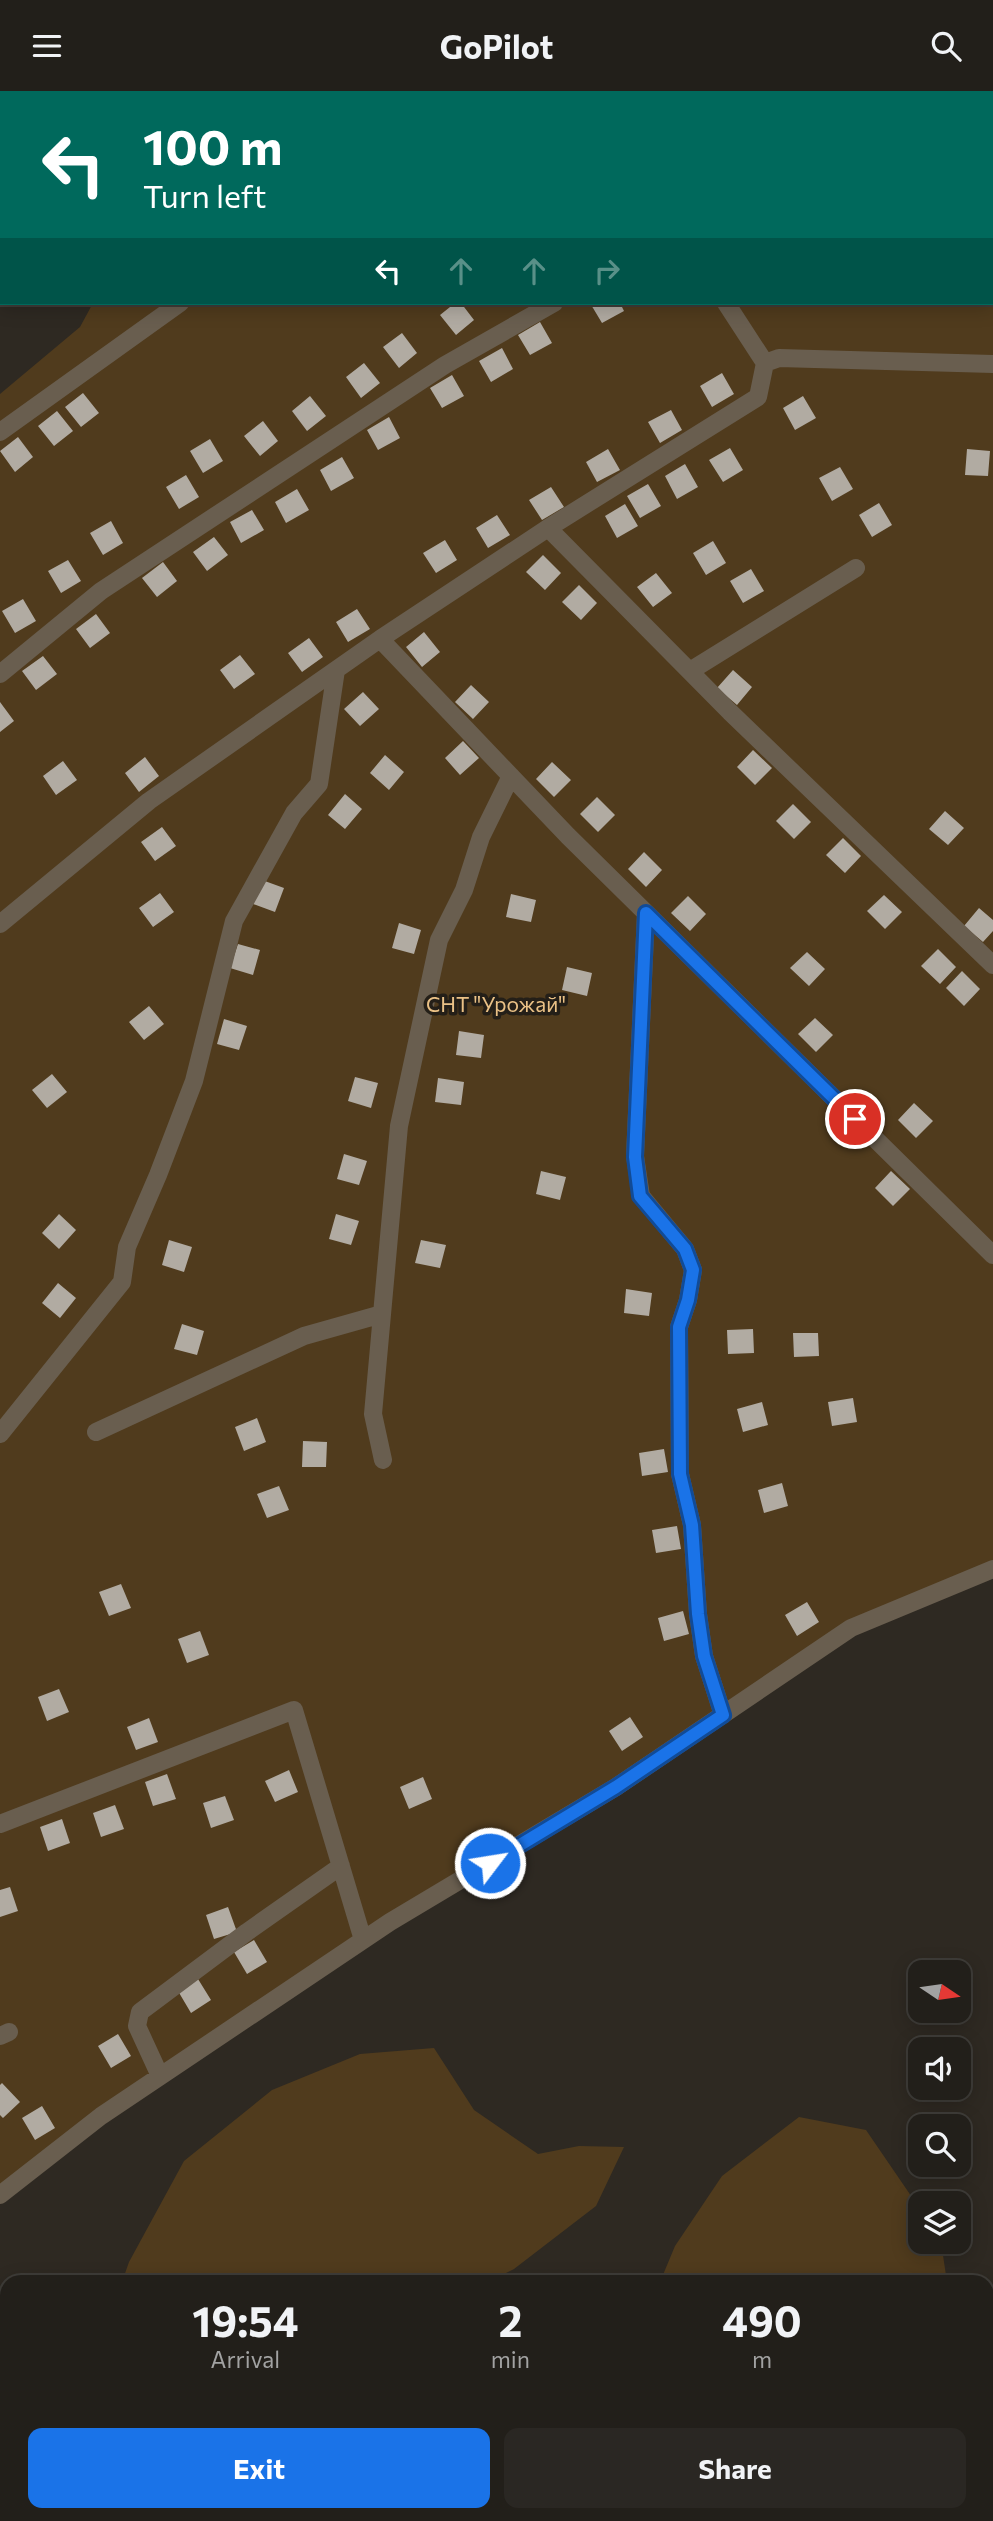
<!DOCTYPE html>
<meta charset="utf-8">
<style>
:root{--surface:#221f1a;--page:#2a2723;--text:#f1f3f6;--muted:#a2a2a2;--line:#3f3d39;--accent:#1a73e8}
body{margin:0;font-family:Commissioner,sans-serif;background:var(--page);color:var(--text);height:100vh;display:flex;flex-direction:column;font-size:26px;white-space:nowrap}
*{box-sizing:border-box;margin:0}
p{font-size:23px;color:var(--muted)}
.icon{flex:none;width:38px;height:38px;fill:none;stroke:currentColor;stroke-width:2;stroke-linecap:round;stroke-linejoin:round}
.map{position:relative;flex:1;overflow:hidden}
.details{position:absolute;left:0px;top:2184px;width:994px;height:247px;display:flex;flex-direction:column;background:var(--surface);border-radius:21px 21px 0 0;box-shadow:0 4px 18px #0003,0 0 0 2px var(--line)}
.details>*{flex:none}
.banner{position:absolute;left:0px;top:0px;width:994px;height:214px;box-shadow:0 4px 18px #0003,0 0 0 2px var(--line);background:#00695c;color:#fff;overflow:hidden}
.needle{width:46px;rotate:103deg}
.controls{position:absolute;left:908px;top:1869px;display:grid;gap:14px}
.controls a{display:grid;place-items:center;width:63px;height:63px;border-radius:14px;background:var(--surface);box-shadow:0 4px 18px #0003,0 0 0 2px var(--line);font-size:35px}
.pin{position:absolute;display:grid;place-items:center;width:60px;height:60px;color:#fff;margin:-30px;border:4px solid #fff;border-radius:50%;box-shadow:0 2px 7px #0007}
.me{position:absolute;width:77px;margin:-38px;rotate:59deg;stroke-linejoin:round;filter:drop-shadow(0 0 5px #0008)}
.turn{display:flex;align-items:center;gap:24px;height:147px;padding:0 28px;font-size:32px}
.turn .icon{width:91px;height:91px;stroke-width:2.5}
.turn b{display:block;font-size:49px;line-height:60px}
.lanes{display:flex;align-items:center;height:66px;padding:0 28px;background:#0003;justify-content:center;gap:35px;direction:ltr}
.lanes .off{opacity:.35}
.eta{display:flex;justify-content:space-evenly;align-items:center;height:119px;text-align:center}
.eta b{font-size:42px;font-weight:700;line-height:49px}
.button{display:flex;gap:14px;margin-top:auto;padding:14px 28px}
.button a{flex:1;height:80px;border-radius:14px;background:var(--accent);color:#fff;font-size:28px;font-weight:700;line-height:80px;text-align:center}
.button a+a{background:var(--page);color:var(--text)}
header{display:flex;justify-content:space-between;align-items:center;height:91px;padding:0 28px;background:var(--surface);font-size:32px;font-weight:700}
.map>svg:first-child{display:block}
.green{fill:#503b1d}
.building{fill:#b1aba2}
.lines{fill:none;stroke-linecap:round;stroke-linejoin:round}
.minor{stroke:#695e4f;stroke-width:18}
.route-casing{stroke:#114b97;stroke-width:18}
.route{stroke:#1a73e8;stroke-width:12}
.labels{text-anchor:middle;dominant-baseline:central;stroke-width:7;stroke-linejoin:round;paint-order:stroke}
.park-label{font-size:21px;fill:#eac186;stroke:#241f18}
</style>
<header><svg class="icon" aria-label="menu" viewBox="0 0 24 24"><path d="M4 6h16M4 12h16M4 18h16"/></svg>GoPilot<svg class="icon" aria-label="search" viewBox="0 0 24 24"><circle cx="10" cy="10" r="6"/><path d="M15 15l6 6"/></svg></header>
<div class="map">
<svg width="993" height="2430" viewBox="0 0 993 2430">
<rect width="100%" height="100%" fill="#2e2922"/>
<path class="green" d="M 0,0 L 475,0 L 2,2 L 2,186 Z
M 517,0 L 993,0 L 993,1485 L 879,1525 L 134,2002 L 0,2106 L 0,339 L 173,212 L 992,212 L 992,2 L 512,2 Z
M 93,212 L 165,212 L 0,335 L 0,303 L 80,236 Z
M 434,1957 L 474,2019 L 538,2063 L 579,2055 L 624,2056 L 596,2115 L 514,2178 L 488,2191 L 122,2191 L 129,2171 L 184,2070 L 272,1999 L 360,1963 Z
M 799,2026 L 866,2039 L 920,2118 L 920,2151 L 941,2151 L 947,2191 L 660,2191 L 675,2155 L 722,2085 Z
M 7,2321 L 7,2390 L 0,2418 L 0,2323 Z
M 75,2424 L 379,2424 L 375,2430 L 75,2430 Z"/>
<path class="building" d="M 455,212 L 461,212 L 474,229 L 456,244 L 440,224 Z
M 590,212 L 620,212 L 624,220 L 602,232 Z
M 540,231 L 552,252 L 530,264 L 518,244 Z
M 402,242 L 417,262 L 399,277 L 383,256 Z
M 502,257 L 513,278 L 491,291 L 479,270 Z
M 364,272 L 380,292 L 361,307 L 346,286 Z
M 722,282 L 734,303 L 712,316 L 700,295 Z
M 452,284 L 464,305 L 442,317 L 430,297 Z
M 83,302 L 99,322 L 81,336 L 65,316 Z
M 310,305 L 326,325 L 307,340 L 292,320 Z
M 803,305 L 816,327 L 795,339 L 783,317 Z
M 671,319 L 682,339 L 660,352 L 648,331 Z
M 57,320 L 73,340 L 54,355 L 38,335 Z
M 389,326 L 400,347 L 378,359 L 367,339 Z
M 263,330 L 278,350 L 260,365 L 244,345 Z
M 18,346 L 33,366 L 15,381 L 0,360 Z
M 210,348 L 223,370 L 203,382 L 190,360 Z
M 730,357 L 743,379 L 723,391 L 709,369 Z
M 608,358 L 620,379 L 597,391 L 586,371 Z
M 967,358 L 990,360 L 988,385 L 965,384 Z
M 342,366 L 354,387 L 331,400 L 320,379 Z
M 685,373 L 698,396 L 677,408 L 665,385 Z
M 840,376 L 853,398 L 832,410 L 819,387 Z
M 186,384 L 199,406 L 179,418 L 166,396 Z
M 648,393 L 661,415 L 640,427 L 627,405 Z
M 551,396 L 564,416 L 542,429 L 529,409 Z
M 297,398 L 309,419 L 286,432 L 275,411 Z
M 879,412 L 892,434 L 872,446 L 859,424 Z
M 625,413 L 638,435 L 617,447 L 605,425 Z
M 252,419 L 264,439 L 241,452 L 230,431 Z
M 497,424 L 510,444 L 488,457 L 476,437 Z
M 111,430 L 123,452 L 103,464 L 90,442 Z
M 214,446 L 228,464 L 207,480 L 193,461 Z
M 445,449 L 457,469 L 436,482 L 423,462 Z
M 713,450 L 726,472 L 706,484 L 693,462 Z
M 543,464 L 561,482 L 545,499 L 526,481 Z
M 68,469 L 81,490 L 61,502 L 48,480 Z
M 163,471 L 177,490 L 157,506 L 142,487 Z
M 751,478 L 764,500 L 743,512 L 730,490 Z
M 656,482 L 672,502 L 653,516 L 637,496 Z
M 579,494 L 597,512 L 581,529 L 562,511 Z
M 23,508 L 36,530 L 15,542 L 2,520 Z
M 357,518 L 370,538 L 348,551 L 336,531 Z
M 96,523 L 110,542 L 90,557 L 76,538 Z
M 424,541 L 440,561 L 422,576 L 406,556 Z
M 309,547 L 323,566 L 302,581 L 288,562 Z
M 240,564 L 255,583 L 234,598 L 220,579 Z
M 43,565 L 57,583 L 36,599 L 22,580 Z
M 733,579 L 752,596 L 737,614 L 717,597 Z
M 471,594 L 489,611 L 473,628 L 455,611 Z
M 363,601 L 379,618 L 360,635 L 344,618 Z
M 0,611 L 14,630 L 0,641 Z
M 463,650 L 479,667 L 460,684 L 445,667 Z
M 753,659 L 772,677 L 755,694 L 737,676 Z
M 385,664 L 404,681 L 389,699 L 370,682 Z
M 145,666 L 159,685 L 139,701 L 125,682 Z
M 63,670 L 77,689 L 56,704 L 43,685 Z
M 552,671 L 571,689 L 554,706 L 536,688 Z
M 345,703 L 362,718 L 345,738 L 328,724 Z
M 597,706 L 615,724 L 598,741 L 580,723 Z
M 793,713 L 811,731 L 794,748 L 776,730 Z
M 945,720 L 964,737 L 948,754 L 929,738 Z
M 162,736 L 176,755 L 155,770 L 141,751 Z
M 843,747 L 861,765 L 845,782 L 826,764 Z
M 644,761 L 662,779 L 646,796 L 628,778 Z
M 262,789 L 284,797 L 275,821 L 253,813 Z
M 160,802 L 174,821 L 153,836 L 139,817 Z
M 511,803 L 536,809 L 531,831 L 506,826 Z
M 884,804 L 902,821 L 885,838 L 867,820 Z
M 688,805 L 706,823 L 690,840 L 671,822 Z
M 979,817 L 993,829 L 993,840 L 983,851 L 964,835 Z
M 399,832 L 421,839 L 414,863 L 392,857 Z
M 238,853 L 260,859 L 253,884 L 230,877 Z
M 938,858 L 956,876 L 940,893 L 921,875 Z
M 807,861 L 825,878 L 809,895 L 790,877 Z
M 567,876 L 592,882 L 587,905 L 562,899 Z
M 962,880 L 980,898 L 964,915 L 946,897 Z
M 149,915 L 164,933 L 144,949 L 129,931 Z
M 815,927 L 833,944 L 816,961 L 798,943 Z
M 224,928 L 247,935 L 239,959 L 217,953 Z
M 459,940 L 484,944 L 481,967 L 456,964 Z
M 52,983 L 67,1001 L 47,1017 L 32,999 Z
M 355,986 L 378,992 L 371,1017 L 348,1010 Z
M 438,987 L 464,991 L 461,1014 L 435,1011 Z
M 914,1012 L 933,1030 L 916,1047 L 898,1029 Z
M 344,1063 L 367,1070 L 359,1094 L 337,1088 Z
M 541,1080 L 566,1086 L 560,1109 L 536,1103 Z
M 891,1080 L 910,1098 L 893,1115 L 875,1097 Z
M 59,1123 L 76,1139 L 59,1158 L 42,1142 Z
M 336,1123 L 359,1130 L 351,1154 L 329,1148 Z
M 169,1149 L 192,1156 L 184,1181 L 162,1174 Z
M 421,1149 L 446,1154 L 440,1177 L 415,1172 Z
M 58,1192 L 76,1207 L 60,1227 L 42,1212 Z
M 626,1198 L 652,1202 L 649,1225 L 624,1222 Z
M 182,1233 L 204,1240 L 197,1264 L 174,1258 Z
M 753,1238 L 754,1262 L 728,1263 L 727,1239 Z
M 793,1242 L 818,1242 L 819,1265 L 794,1266 Z
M 853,1307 L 857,1331 L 832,1335 L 828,1311 Z
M 762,1311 L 768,1334 L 743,1341 L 737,1318 Z
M 257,1327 L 266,1351 L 244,1360 L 235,1336 Z
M 303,1350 L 327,1351 L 326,1376 L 302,1376 Z
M 664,1358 L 668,1381 L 642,1385 L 639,1362 Z
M 782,1392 L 788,1415 L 764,1422 L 758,1399 Z
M 279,1395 L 289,1419 L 267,1427 L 257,1403 Z
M 677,1435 L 681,1458 L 656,1462 L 652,1439 Z
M 121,1493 L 131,1517 L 109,1525 L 99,1501 Z
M 807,1511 L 819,1531 L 797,1545 L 785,1524 Z
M 683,1520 L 689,1543 L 664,1550 L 658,1527 Z
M 200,1540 L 209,1564 L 187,1572 L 178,1548 Z
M 59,1598 L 69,1621 L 47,1630 L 38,1606 Z
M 630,1626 L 643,1646 L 622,1660 L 609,1640 Z
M 149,1627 L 158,1651 L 136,1659 L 127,1636 Z
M 289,1679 L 298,1701 L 275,1711 L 265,1690 Z
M 167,1683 L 176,1708 L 153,1715 L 145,1691 Z
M 423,1686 L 432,1708 L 409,1718 L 400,1696 Z
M 225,1705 L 234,1729 L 211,1737 L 203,1712 Z
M 115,1714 L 124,1738 L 101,1746 L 93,1722 Z
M 62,1728 L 70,1752 L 48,1760 L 40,1736 Z
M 10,1796 L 18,1820 L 0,1826 L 0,1799 Z
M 228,1816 L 237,1841 L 214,1848 L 206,1824 Z
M 254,1849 L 267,1871 L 247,1883 L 234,1861 Z
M 198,1888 L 211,1909 L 191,1922 L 178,1900 Z
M 118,1943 L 131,1965 L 111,1977 L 98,1955 Z
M 2,1992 L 20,2011 L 3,2027 L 0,2024 L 0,1994 Z
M 42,2015 L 55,2037 L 35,2049 L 22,2027 Z"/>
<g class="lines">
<path class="minor" d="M 625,0 L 626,2
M 912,0 L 914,2
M 485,2 L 488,0
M 992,70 L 993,70
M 726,212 L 765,272 L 758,306 L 548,437 L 380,548 L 568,745 L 993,1164
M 765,272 L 779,267 L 993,273
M 0,341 L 180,212
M 548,437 L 730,621 L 993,874
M 690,580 L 856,477
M 0,583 L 101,500 L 445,274 L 554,212
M 646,822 L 635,1065 L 641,1105 L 685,1158 L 693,1179 L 688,1209 L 679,1236 L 680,1383 L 692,1434 L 698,1523 L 704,1565 L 723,1624
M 0,833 L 149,710 L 380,548
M 96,1341 L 304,1245 L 382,1223
M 0,1343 L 122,1191 L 127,1156 L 158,1084 L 194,990 L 234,830 L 294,722 L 319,693 L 336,579
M 383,1369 L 373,1323 L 399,1035 L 439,849 L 464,799 L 481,746 L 511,685
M 0,1733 L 294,1619 L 363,1849
M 0,1945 L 9,1941
M 160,1985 L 137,1935 L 140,1921 L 247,1841 L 341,1775
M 0,2104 L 101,2025 L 390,1831 L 616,1696 L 851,1537 L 993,1478"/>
</g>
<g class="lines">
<defs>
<path id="route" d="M 490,1772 L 616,1696 L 723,1624 L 704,1565 L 698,1523 L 692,1434 L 680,1383 L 679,1236 L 688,1209 L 693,1179 L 685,1158 L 640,1105 L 635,1066 L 646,822 L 855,1028"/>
</defs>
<use href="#route" class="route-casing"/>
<use href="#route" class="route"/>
</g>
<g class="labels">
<g class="park-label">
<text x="496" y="912">СНТ "Урожай"</text>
</g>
</g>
</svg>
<div class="controls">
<a><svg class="needle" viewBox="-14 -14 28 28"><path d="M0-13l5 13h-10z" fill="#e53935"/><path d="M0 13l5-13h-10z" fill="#a2a2a2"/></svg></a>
<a><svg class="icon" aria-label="sound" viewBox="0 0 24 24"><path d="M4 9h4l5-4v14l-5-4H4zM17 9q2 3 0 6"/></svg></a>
<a><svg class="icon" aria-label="search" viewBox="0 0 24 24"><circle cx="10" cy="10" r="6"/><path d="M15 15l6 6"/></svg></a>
<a><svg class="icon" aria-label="layers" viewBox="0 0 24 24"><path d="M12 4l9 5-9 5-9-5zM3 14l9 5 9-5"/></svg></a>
</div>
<div class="pin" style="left:855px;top:1028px;background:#d93025"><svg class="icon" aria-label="arrive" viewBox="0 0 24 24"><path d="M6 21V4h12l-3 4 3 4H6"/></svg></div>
<svg class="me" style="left:490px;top:1772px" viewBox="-20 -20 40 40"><circle r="17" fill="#1a73e8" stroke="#fff" stroke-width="3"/><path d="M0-11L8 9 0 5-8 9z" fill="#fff"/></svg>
<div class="banner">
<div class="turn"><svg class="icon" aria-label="left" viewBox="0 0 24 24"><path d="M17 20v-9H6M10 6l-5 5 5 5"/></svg><div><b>100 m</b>Turn left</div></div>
<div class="lanes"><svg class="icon" aria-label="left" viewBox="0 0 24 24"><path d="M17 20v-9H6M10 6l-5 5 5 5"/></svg><svg class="icon off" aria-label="ahead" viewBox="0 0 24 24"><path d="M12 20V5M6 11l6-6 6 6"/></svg><svg class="icon off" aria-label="ahead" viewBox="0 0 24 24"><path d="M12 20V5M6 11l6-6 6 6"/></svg><svg class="icon off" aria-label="right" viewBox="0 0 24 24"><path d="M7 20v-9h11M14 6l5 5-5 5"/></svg></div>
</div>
<section class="details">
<div class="eta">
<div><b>19:54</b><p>Arrival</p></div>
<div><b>2</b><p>min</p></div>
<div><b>490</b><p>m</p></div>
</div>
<div class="button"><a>Exit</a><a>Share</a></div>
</section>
</div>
